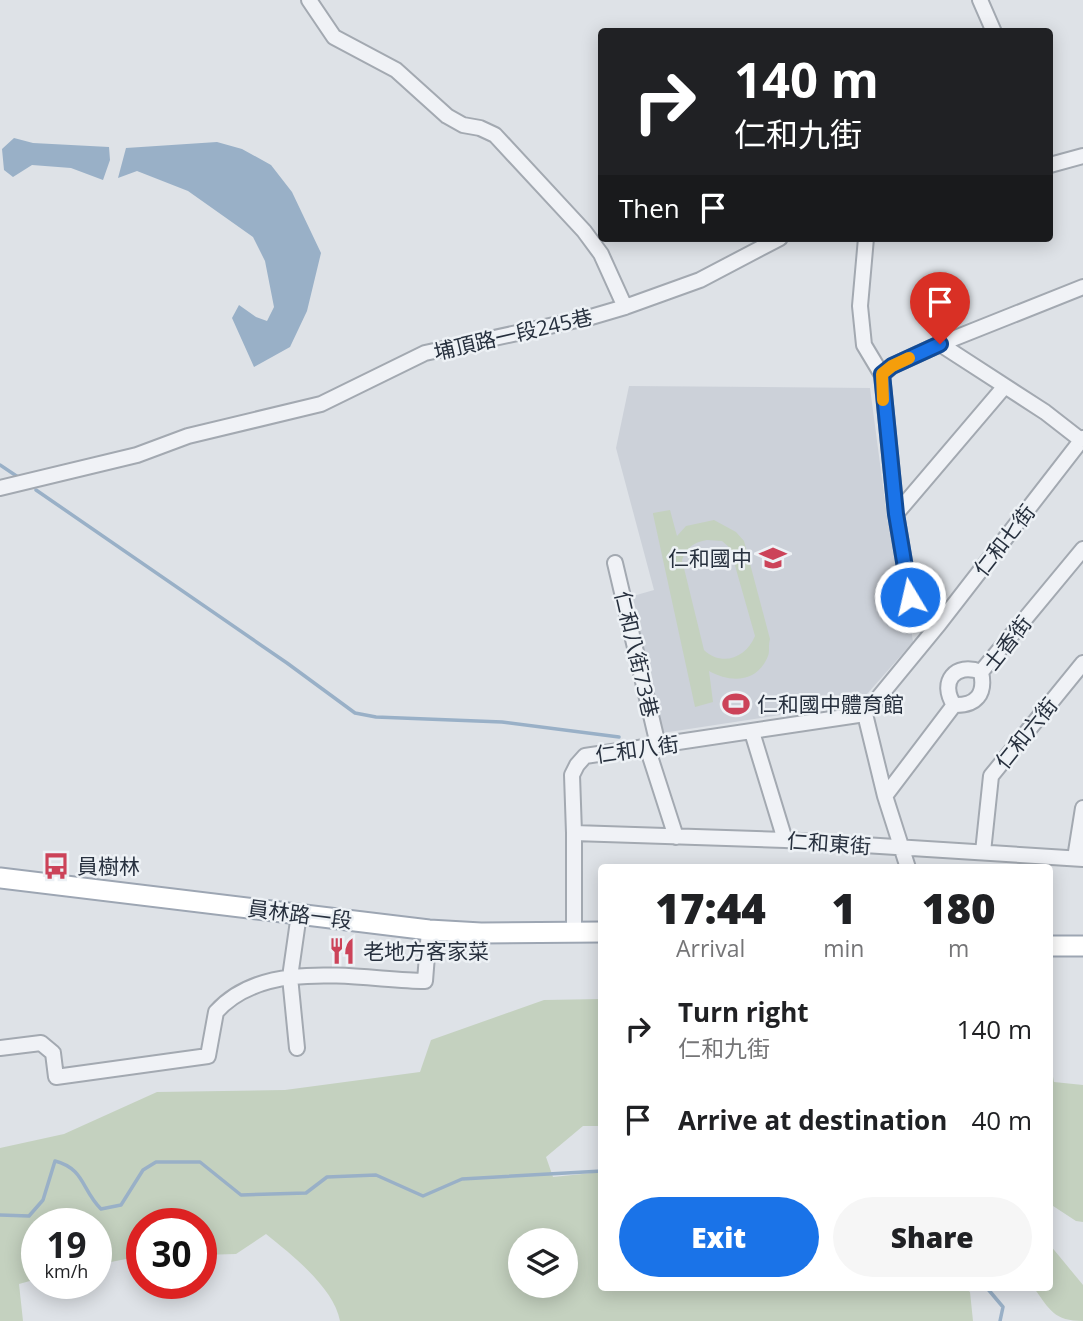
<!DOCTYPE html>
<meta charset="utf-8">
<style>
:root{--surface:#fff;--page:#f6f6f6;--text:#202124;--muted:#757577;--accent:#1a73e8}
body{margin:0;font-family:"Open Sans","Noto Sans TC",sans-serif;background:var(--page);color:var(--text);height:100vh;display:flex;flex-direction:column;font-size:26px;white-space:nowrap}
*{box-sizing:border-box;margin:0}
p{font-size:23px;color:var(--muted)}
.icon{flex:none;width:38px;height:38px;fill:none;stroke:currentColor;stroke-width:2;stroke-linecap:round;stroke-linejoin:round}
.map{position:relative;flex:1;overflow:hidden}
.panel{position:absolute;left:598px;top:864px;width:455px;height:427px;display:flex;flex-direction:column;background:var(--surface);border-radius:7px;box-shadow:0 4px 18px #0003}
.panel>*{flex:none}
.banner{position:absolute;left:598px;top:28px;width:455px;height:214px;border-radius:7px;box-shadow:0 4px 18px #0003;background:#202124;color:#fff;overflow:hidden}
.controls{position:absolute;left:508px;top:1228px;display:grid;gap:14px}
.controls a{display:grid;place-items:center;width:70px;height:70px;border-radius:50%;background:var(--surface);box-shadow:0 4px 18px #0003;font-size:35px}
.speed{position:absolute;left:21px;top:1208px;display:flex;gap:14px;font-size:35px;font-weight:700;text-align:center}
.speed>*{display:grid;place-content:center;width:91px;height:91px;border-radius:50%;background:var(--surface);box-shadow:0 4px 18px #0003;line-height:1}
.speed small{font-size:18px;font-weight:400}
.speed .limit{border:10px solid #d22;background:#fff;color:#111}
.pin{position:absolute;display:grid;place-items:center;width:60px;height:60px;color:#fff;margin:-72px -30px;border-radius:50% 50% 50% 0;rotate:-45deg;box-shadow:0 0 7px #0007}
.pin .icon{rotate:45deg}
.me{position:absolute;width:77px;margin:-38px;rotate:351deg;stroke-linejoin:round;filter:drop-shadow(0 0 5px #0008)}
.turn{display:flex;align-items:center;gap:24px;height:147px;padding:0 21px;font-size:32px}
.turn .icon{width:91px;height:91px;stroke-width:2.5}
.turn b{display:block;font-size:49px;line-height:60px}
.then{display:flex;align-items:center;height:66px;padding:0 21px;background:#0003;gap:14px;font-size:26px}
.eta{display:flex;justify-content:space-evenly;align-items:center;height:119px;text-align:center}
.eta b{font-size:42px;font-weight:800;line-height:49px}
.button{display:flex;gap:14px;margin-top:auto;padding:14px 21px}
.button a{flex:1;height:80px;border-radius:42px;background:var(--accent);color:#fff;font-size:28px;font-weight:800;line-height:80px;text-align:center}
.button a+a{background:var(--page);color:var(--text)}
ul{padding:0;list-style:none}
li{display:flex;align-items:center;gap:21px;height:91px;padding:0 21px}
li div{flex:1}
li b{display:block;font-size:26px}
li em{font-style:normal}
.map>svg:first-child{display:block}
.built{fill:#ccd1d9}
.green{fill:#c4d1bf;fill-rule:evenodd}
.water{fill:#99b0c7}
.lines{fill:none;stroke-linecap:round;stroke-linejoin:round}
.stream{stroke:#99b0c7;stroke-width:3.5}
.minor-casing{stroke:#a3a9b1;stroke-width:18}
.major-casing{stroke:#9da6b3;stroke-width:23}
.minor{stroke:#f0f2f6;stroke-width:14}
.major{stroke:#fff;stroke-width:19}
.route-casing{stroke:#114b97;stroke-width:18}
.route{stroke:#1a73e8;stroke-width:12}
.slow{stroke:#f59e0b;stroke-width:12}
.labels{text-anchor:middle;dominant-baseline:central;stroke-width:5;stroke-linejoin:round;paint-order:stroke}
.street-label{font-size:21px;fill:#27303e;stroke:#edf1f5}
.poi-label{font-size:21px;fill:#27303e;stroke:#edf1f5;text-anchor:start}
</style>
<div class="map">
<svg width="1083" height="1321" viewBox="0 0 1083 1321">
<rect width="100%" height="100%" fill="#dee2e7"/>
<path class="built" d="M 629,386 L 870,388 L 888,524 L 897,526 L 913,642 L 859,703 L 656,734 L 626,598 L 654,590 L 616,448 Z"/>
<path class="green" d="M 670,510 L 677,536 L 686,526 L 714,520 L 736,532 L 744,541 L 770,639 C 768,646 770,650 768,656 C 757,683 731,683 709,671 L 713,702 L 695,707 L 653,514 L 653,513 ZM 707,540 L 722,541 L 730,548 L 755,636 C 746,658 722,667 704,650 L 682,560 C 686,548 694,542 707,540 Z
M 602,999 L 602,1126 L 583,1126 L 546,1157 L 553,1177 L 602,1172 L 602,1288 L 965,1288 L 970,1292 L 973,1321 L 340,1321 C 334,1288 292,1255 266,1234 L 236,1254 L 201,1255 L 201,1223 L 142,1223 L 142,1258 L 126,1259 L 96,1265 L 96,1223 L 37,1223 L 37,1279 L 19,1284 L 23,1321 L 0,1321 L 0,1148 L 64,1134 L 157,1092 L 285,1090 L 420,1072 L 431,1040 L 544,1000 ZM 520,1241 L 565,1241 L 565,1286 L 520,1286 Z
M 1050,1061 L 1054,1082 L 1083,1085 L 1083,1222 L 1076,1221 L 1050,1204 Z
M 1050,1245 L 1083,1285 L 1083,1321 C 1054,1321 1050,1310 1034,1288 L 1050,1288 Z"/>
<path class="water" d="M 14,138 L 33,143 L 109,147 L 110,160 L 103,180 L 71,168 L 32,165 L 13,177 L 4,170 L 2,149 Z
M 217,142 L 242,149 L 271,165 L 292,192 L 321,253 L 307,311 L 290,347 L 254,367 L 232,318 L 239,305 L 256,317 L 267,321 L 274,307 L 265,261 L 253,237 L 188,191 L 137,171 L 118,178 L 126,148 Z"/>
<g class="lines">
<path class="stream" d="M 0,465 L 21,479
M 36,490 L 287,663 L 355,713 L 376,717 L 502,722 L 619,737
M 0,1215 L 29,1216 L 43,1200 L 55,1161 C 85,1169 81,1189 101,1209 L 121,1205 L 143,1170 L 156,1162 L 200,1162 L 241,1195 L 306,1193 L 327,1177 L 376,1175 L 423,1196 L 462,1179 L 602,1171
M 987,1288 L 1003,1307 L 1000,1321"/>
<defs>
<path id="minor" d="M 309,0 L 334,37 L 396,70 L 447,116 L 463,125 L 480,128 L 495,135 L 584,231 L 601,254 L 625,307
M 980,0 L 994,32
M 1050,165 L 1083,156
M 866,238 L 860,306 L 864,345 L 882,375
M 940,344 L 1045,412 L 1081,440
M 0,488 L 137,455 L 188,436 L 321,404 L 425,353 L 591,317 L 625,307 L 700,280 L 780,238
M 896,514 L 1005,386
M 615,563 L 658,745
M 939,624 L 910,597 L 896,514 L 882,375 L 892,366 L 940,344 L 1083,287
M 981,672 L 1083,549
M 954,705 C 939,682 955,662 981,672
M 954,705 C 976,706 986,694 981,672
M 752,732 L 785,840
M 647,747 L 676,837
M 885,796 L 954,705
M 574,833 L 785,840 L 1083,859
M 983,852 L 991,776 L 1083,663
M 1075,858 L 1083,808
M 908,868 L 885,796 L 865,714 L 939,624 L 1083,438
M 574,930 L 574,833 L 572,775 L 577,765 L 585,756 L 865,714
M 0,1048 L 41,1043 L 53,1053 L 56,1077 L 208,1056 L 216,1012 C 265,957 361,980 425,981 L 429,930
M 297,1048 L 290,977 L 299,914"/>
<path id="major" d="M 0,878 L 429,930 L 481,933 L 602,932
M 1050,946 L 1083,946"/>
</defs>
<use href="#minor" class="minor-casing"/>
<use href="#major" class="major-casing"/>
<use href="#minor" class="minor"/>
<use href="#major" class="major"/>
</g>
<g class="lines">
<defs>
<path id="route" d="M 910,597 L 896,514 L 882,374 L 892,366 L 940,344"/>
</defs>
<use href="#route" class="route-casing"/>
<use href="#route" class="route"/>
<path class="slow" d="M 883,400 L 882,374 L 892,366 L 909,358"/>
</g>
<defs>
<symbol id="school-bare" viewBox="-9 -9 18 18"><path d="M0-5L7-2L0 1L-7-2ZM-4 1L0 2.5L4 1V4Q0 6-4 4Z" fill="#cc4359" stroke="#edf1f5" stroke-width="2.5" paint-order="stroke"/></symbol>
<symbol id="stadium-bare" viewBox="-9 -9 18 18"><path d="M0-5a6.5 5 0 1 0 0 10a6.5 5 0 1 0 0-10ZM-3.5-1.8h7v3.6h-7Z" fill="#cc4359" stroke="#edf1f5" stroke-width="2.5" paint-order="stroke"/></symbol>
<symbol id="bus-bare" viewBox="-9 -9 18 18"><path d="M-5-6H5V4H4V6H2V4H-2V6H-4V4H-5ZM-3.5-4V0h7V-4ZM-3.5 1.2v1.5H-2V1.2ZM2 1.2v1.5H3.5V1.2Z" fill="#cc4359" stroke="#edf1f5" stroke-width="2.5" paint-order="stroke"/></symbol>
<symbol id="restaurant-bare" viewBox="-9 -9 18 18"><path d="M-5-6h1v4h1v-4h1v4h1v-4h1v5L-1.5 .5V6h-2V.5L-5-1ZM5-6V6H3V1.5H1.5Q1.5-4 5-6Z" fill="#cc4359" stroke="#edf1f5" stroke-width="2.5" paint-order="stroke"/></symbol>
</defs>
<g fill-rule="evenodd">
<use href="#school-bare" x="754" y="539" width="38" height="38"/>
<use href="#stadium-bare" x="717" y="685" width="38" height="38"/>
<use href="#bus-bare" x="37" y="847" width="38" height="38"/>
<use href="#restaurant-bare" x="323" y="932" width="38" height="38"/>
</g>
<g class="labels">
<g class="street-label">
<text transform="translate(513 334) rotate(-13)">埔頂路一段245巷</text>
<text transform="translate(1004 540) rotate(-52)">仁和七街</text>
<text transform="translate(1007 643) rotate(-52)">士香街</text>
<text transform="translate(637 654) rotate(77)">仁和八街73巷</text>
<text transform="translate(1026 733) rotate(-51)">仁和六街</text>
<text transform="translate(637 749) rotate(-8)">仁和八街</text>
<text transform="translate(829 843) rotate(4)">仁和東街</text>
<text transform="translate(300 914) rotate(7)">員林路一段</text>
</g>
<g class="poi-label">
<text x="752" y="558" text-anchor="end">仁和國中</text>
<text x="757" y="704">仁和國中體育館</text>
<text x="77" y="866">員樹林</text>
<text x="363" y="951">老地方客家菜</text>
</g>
</g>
</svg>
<div class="controls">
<a><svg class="icon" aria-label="layers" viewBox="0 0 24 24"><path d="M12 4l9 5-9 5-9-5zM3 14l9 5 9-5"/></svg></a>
</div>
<div class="speed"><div>19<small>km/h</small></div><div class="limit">30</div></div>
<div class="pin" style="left:940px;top:344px;background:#d93025"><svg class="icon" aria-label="arrive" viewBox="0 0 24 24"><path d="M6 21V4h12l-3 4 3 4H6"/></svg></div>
<svg class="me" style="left:910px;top:597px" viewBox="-20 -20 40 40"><circle r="17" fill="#1a73e8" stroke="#fff" stroke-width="3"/><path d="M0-11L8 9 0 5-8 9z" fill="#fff"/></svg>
<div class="banner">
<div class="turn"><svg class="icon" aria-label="right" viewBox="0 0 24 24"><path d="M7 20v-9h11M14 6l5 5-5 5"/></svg><div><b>140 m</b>仁和九街</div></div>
<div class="then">Then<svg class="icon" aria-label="arrive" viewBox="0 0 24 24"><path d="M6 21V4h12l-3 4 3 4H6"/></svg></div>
</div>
<section class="panel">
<div class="eta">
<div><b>17:44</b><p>Arrival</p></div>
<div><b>1</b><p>min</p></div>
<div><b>180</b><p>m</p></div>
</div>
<ul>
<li><svg class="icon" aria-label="right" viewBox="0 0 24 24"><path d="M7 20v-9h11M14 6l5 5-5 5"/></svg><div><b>Turn right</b><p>仁和九街</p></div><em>140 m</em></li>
<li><svg class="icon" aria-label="arrive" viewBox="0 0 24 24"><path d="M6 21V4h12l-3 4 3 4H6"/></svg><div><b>Arrive at destination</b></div><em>40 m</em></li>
</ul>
<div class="button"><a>Exit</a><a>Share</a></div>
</section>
</div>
